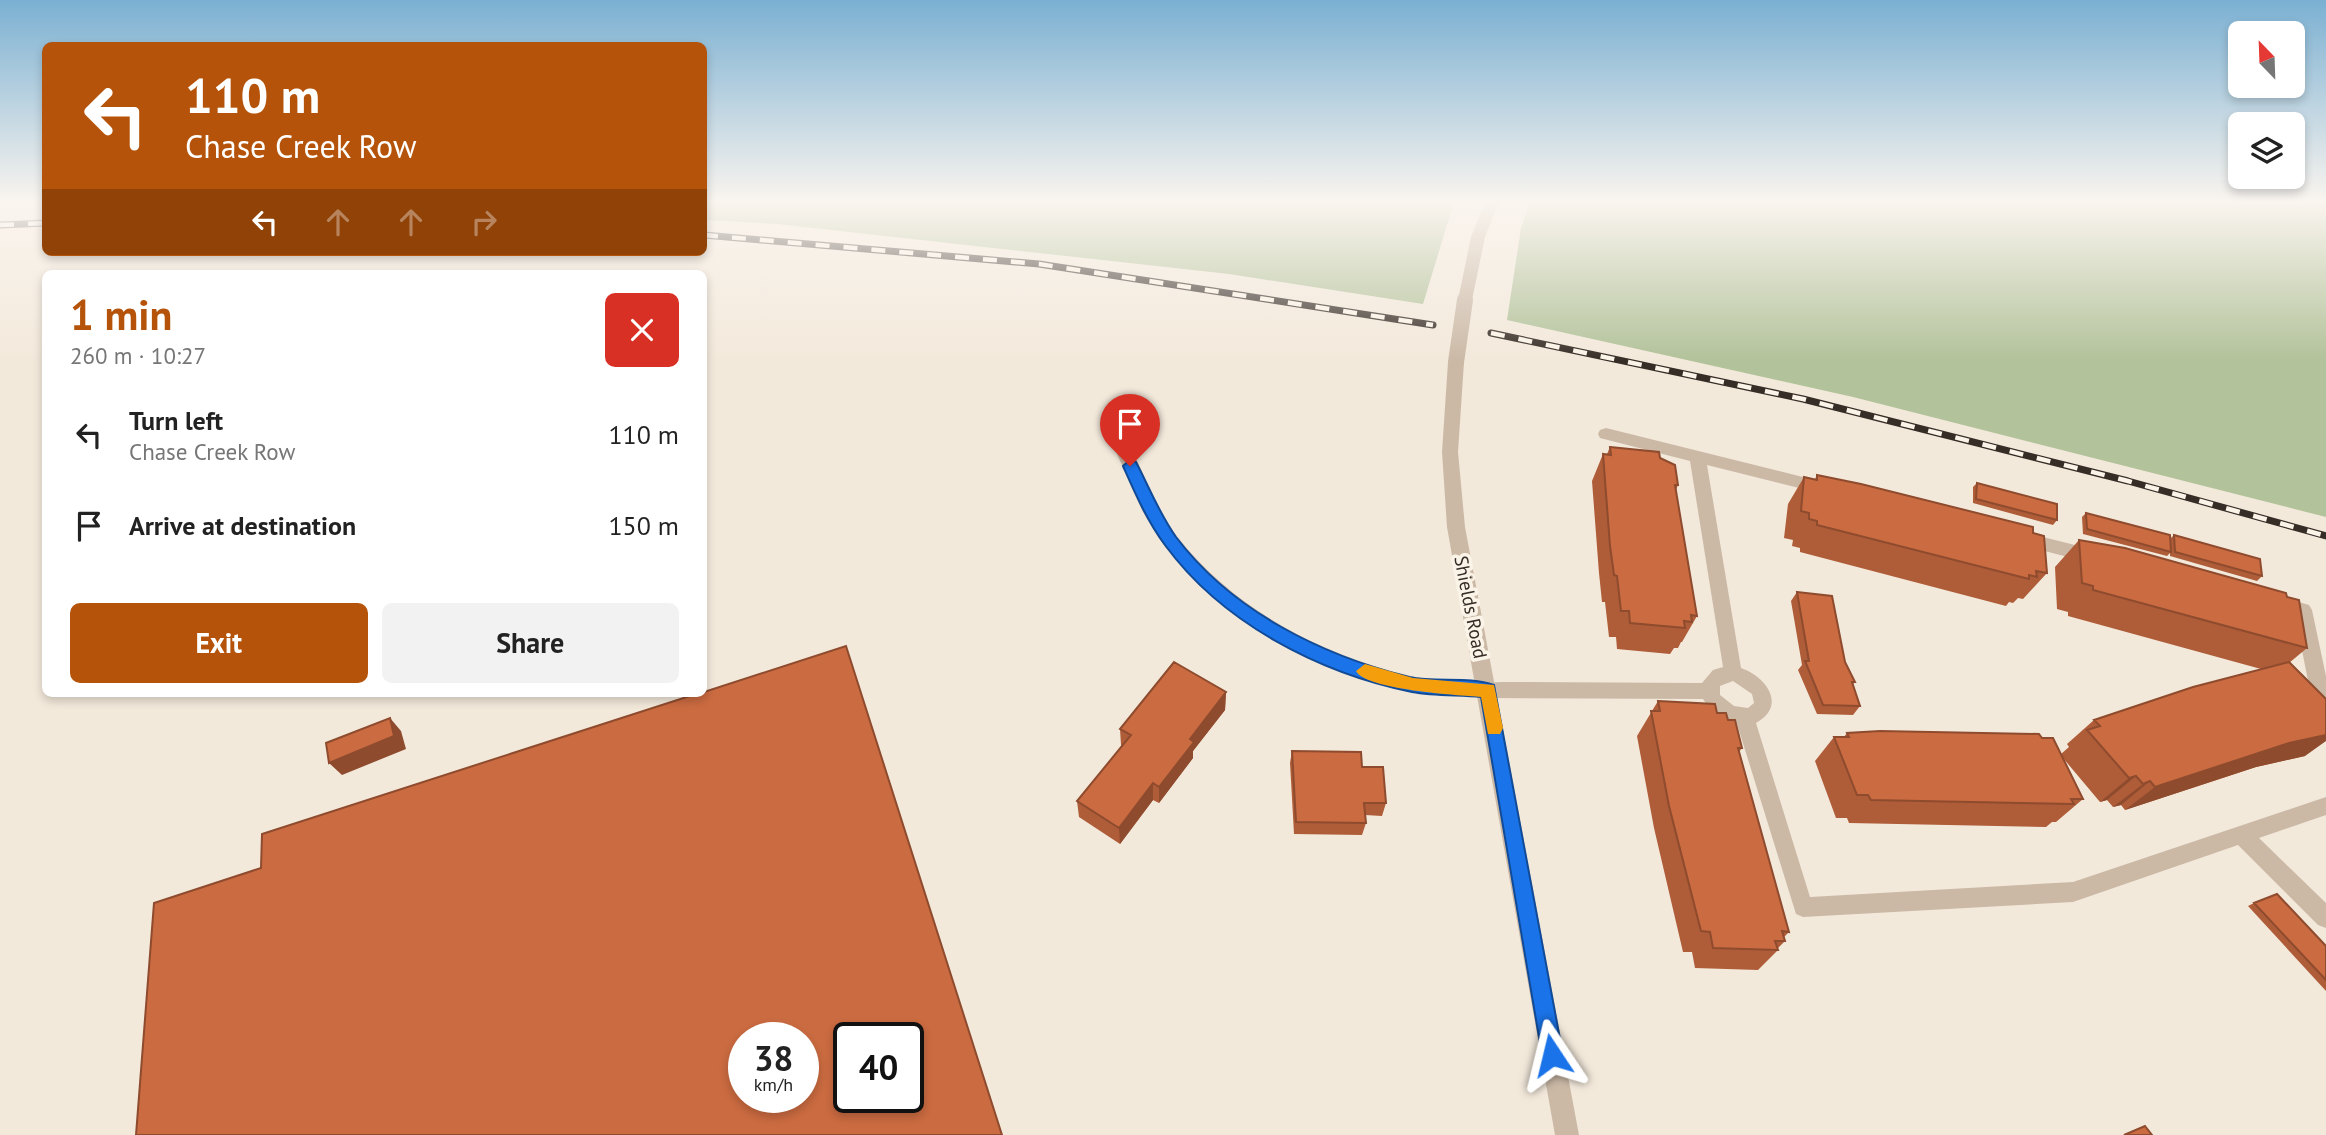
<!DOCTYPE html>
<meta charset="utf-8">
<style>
:root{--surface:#fff;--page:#f2f2f2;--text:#222;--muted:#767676;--accent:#b45309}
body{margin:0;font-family:"PT Sans",sans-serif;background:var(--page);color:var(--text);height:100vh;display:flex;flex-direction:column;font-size:26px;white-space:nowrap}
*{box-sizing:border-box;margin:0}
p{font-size:23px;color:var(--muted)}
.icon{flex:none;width:38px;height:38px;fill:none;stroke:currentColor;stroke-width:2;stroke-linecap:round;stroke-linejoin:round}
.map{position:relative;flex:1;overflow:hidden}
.details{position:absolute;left:42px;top:270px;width:665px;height:427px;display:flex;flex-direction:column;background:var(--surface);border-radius:10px;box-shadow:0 4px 10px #0003}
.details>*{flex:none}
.banner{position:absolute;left:42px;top:42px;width:665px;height:214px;border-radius:10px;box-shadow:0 4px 10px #0003;background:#b45309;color:#fff;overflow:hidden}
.needle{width:46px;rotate:337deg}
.fabs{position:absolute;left:2228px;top:21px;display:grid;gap:14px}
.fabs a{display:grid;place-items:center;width:77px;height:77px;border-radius:10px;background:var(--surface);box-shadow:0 4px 10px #0003;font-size:35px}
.speed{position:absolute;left:728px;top:1022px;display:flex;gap:14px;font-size:35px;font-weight:700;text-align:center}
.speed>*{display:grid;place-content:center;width:91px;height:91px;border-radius:50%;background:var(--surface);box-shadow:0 4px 10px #0003;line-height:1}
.speed small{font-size:18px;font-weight:400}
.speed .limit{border:4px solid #111;border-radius:10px;background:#fff;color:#111}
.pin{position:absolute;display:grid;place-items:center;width:60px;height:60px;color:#fff;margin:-72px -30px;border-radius:50% 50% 50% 0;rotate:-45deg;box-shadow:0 0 7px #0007}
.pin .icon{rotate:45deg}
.me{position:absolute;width:77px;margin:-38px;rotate:350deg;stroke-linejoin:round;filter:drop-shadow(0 0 5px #0008)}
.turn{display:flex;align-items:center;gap:24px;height:147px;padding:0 28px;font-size:32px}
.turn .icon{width:91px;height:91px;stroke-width:2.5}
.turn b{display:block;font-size:49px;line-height:60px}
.lanes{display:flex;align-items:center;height:66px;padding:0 28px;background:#0003;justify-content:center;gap:35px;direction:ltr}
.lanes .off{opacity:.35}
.round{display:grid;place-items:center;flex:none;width:74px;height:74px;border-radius:10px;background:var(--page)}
.overview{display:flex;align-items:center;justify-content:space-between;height:119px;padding:0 28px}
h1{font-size:42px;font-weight:700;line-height:52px;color:var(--accent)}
.button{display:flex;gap:14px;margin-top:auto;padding:14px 28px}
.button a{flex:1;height:80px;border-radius:10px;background:var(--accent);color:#fff;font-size:28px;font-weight:700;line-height:80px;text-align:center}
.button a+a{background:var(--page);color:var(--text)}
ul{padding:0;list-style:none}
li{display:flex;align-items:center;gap:21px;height:91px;padding:0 28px}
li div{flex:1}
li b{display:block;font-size:26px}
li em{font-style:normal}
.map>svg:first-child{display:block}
.green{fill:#b2c29a}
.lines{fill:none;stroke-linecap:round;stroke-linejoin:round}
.minor{fill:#cbb9a6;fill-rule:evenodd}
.tertiary{fill:#cbb9a6;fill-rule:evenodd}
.rail-casing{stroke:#372d27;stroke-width:7}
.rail{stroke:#faf3e7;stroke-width:4.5;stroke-dasharray:14;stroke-linecap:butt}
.tertiary-bridge{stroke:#cbb9a6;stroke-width:16}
.wall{fill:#af5c38}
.shaded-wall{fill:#8e4b2e}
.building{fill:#cb6b41;stroke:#8e4b2e;stroke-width:2;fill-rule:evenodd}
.route{fill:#1a73e8;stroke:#114b97;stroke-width:2}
.slow{fill:#f59e0b}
.labels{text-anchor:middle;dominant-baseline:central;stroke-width:7;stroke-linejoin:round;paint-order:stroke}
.street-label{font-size:19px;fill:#372d27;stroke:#faf3e7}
</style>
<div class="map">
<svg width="2326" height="1135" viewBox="0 0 2326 1135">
<rect width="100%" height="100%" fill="#f3e9db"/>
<path class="green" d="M 704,202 L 1454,202 L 1423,304 L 1229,274 L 777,224 L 704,220 Z
M 1530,202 L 2326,202 L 2326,517 L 1853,397 L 1507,320 L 1521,228 Z"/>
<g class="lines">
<path class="minor" d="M 1606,428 L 1823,482 L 1831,488 L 1823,494 L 1707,465 L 1741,668 C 1767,677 1787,706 1756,723 L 1810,897 L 2073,882 L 2326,797 L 2326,815 L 2259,838 L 2326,903 L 2326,928 L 2318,925 L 2238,845 L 2073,902 L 1803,917 L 1796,914 L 1737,724 L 1712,712 L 1703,699 L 1488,698 L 1413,693 L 1311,660 L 1233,614 L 1194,580 L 1165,547 L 1143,512 L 1113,445 L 1121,439 L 1127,441 C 1145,473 1155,510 1179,539 C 1237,611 1322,655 1411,676 C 1444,684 1488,682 1522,682 C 1582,682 1642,683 1702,683 L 1713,670 L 1723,667 L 1690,461 L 1600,438 L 1598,434 L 1600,430 ZM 1733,681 L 1752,694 L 1754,703 L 1748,708 L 1734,706 L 1720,695 L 1720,686 Z
M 2023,532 L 2091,549 L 2097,551 L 2100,556 L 2097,561 L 2091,563 L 2017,544 L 2014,539 L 2017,534 Z
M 2278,596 L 2309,605 L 2312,610 L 2326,676 L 2326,729 L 2319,727 L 2316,721 L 2295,615 L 2272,608 L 2269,603 L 2272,598 Z"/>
<path class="tertiary" d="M 1485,202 L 1499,202 L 1485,237 L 1472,300 L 1465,305 L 1458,300 L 1471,237 Z
M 1456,357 L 1464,362 L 1458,452 L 1465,527 L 1579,1135 L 1555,1135 L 1447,527 L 1442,452 L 1448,362 Z"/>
<defs>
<path id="rail" d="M 0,225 L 46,223
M 704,235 L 1039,264 L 1433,325
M 1491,333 L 1803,399 L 2128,481 L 2326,536"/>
</defs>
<use href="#rail" class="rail-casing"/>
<use href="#rail" class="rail"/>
<path class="tertiary-bridge" d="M 1456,362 L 1465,300"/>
</g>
<path class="wall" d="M 1610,447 L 1660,458 L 1678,485 L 1676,490 L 1697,616 L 1682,642 L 1681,642 L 1678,648 L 1674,648 L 1670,654 L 1617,649 L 1616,637 L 1609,637 L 1605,602 L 1602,602 L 1599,573 L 1592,481 L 1603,454 L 1607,454 Z
M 1817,475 L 2033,533 L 2047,573 L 2023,599 L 2018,598 L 2013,603 L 2009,602 L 2006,606 L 1800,552 L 1800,548 L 1792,546 L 1793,540 L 1784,538 L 1788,504 L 1804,477 L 1815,479 Z
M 1977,483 L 2057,520 L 2053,525 L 1973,503 L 1973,487 Z
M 2086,513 L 2170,539 L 2174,535 L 2262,576 L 2257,581 L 2170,556 L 2170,553 L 2167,556 L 2083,534 L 2082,517 Z
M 2079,540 L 2307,648 L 2289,663 L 2305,756 L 2256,767 L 2125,810 L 2121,805 L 2113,807 L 2107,800 L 2100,802 L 2063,758 L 2083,799 L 2056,822 L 2052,822 L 2046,827 L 1849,823 L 1847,818 L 1836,818 L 1815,761 L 1834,737 L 1844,737 L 1847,733 L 2042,738 L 2061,754 L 2069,747 L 2067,744 L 2094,720 L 2261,669 L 2068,616 L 2068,612 L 2057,609 L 2055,567 Z
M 1797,592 L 1845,662 L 1855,682 L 1853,684 L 1860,706 L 1853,715 L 1817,714 L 1798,670 L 1802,665 L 1791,601 Z
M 1226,692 L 1225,710 L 1193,751 L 1193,758 L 1159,803 L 1153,800 L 1120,844 L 1079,817 L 1077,801 L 1122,746 L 1121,745 L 1120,729 Z
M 1658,701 L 1717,713 L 1728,720 L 1742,748 L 1739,752 L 1789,932 L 1784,937 L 1785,941 L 1777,949 L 1778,950 L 1758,970 L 1695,968 L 1692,952 L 1683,952 L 1654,828 L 1637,736 Z
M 1292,751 L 1362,767 L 1386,803 L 1382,816 L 1365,815 L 1366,823 L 1362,835 L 1294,834 L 1290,763 Z
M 2254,903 L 2326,946 L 2326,991 L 2248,906 Z"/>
<path class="shaded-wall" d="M 1226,692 L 1225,710 L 1193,751 L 1193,758 L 1159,803 L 1159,787 L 1190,739 Z
M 390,718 L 401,731 L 406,749 L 342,775 L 329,763 Z
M 2326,721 L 2326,741 L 2305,756 L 2256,767 L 2125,810 L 2155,787 Z
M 2136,776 L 2107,800 L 2100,802 L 2129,778 Z
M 2150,781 L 2121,805 L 2113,807 L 2143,784 Z
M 1153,783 L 1153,800 L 1120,844 L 1119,828 Z"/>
<path class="building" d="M 1610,447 L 1659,452 L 1660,458 L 1675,465 L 1678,485 L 1675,485 L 1697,616 L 1691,615 L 1692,622 L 1684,621 L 1685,628 L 1630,623 L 1629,611 L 1621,611 L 1617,576 L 1614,575 L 1610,546 L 1603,454 L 1611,455 Z
M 1817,475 L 1861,484 L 2033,527 L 2033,533 L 2044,536 L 2047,573 L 2036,571 L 2037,577 L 2029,575 L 2029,579 L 1817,525 L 1817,521 L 1809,519 L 1809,513 L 1801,511 L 1804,477 L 1817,480 Z
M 1977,483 L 2057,504 L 2057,520 L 1976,499 Z
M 2086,513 L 2170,535 L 2171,552 L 2087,529 Z
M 2174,535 L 2260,559 L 2262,576 L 2175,552 Z
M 2079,540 L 2125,548 L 2286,593 L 2287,597 L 2299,600 L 2307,648 L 2093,590 L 2093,586 L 2082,583 Z
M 1797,592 L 1832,596 L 1845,662 L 1855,682 L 1852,682 L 1860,706 L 1823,705 L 1805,661 L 1809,661 Z
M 846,646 L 1002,1135 L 136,1135 L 154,903 L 261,868 L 262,834 L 699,693 L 704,693 L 704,692 ZM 744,1038 L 803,1038 L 803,1097 L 744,1097 ZM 849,1038 L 908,1038 L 908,1097 L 849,1097 Z
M 1174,662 L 1226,692 L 1190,739 L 1194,742 L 1159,787 L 1153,783 L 1119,828 L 1077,801 L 1131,735 L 1120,729 Z
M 2289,662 L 2326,699 L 2326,735 L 2289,743 L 2155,787 L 2150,781 L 2143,784 L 2136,776 L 2129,778 L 2087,730 L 2100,726 L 2094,720 L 2193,687 Z
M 1658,701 L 1715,704 L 1717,713 L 1726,713 L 1728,720 L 1735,720 L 1742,748 L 1738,748 L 1789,932 L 1782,931 L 1785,941 L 1775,941 L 1778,950 L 1713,948 L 1710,932 L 1701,931 L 1669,806 L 1651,711 L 1660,711 Z
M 390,718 L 394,736 L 329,763 L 326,743 Z
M 1880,731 L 2039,734 L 2042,738 L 2053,738 L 2083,799 L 2071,799 L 2074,804 L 1871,800 L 1868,795 L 1857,795 L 1834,737 L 1849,737 L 1847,733 Z
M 1292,751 L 1361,752 L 1362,767 L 1383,767 L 1386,803 L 1364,803 L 1366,823 L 1296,822 Z
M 2277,894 L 2326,946 L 2326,980 L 2254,903 Z
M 2145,1126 L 2152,1135 L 2124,1135 Z"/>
<linearGradient id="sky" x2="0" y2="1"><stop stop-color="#7bb0d2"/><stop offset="0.56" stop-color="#faf5ef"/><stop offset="1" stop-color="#faf5ef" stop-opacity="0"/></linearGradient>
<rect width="2326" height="361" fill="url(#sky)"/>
<path class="route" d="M 1130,460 L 1136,462 C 1149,487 1159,513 1176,537 C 1232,611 1321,655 1409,677 C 1437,683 1468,676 1494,685 L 1563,1055 L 1560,1062 L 1552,1065 L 1545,1062 L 1542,1055 L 1481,697 C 1458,695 1434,696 1412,692 C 1319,673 1222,623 1165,545 C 1147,521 1135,493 1123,466 Z"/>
<path class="slow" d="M 1365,664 L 1413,678 L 1494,685 L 1503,728 L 1500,734 L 1488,734 L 1481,697 C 1458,695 1366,690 1356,671 Z"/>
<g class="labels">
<g class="street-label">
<text transform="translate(1471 607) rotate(79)">Shields Road</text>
</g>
</g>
</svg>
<div class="fabs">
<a><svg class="needle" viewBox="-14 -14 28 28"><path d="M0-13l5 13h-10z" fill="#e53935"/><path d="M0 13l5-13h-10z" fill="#767676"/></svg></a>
<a><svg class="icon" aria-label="layers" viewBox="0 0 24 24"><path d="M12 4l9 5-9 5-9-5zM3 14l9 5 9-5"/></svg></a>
</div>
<div class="speed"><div>38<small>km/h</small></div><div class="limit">40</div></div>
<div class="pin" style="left:1130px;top:466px;background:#d93025"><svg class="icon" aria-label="arrive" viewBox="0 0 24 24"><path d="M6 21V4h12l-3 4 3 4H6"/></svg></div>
<svg class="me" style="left:1552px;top:1055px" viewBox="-20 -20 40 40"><path d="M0-17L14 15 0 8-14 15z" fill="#1a73e8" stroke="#fff" stroke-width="4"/></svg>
<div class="banner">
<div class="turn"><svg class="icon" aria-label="left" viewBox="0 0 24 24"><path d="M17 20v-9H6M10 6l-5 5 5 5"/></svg><div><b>110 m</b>Chase Creek Row</div></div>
<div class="lanes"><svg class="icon" aria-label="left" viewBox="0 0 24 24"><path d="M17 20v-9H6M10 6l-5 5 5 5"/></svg><svg class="icon off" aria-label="ahead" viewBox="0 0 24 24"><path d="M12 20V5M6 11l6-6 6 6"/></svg><svg class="icon off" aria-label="ahead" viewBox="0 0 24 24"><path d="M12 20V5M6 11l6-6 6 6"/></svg><svg class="icon off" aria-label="right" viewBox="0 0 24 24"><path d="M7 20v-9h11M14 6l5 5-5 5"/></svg></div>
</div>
<section class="details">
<div class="overview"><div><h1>1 min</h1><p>260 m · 10:27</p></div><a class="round" style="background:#d93025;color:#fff"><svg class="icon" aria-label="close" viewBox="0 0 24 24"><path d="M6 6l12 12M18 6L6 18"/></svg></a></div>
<ul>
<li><svg class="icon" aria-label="left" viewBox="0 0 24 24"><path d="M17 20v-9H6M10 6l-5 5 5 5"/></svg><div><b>Turn left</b><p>Chase Creek Row</p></div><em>110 m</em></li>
<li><svg class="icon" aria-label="arrive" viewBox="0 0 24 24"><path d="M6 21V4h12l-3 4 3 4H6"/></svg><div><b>Arrive at destination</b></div><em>150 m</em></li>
</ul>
<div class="button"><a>Exit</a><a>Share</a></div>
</section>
</div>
